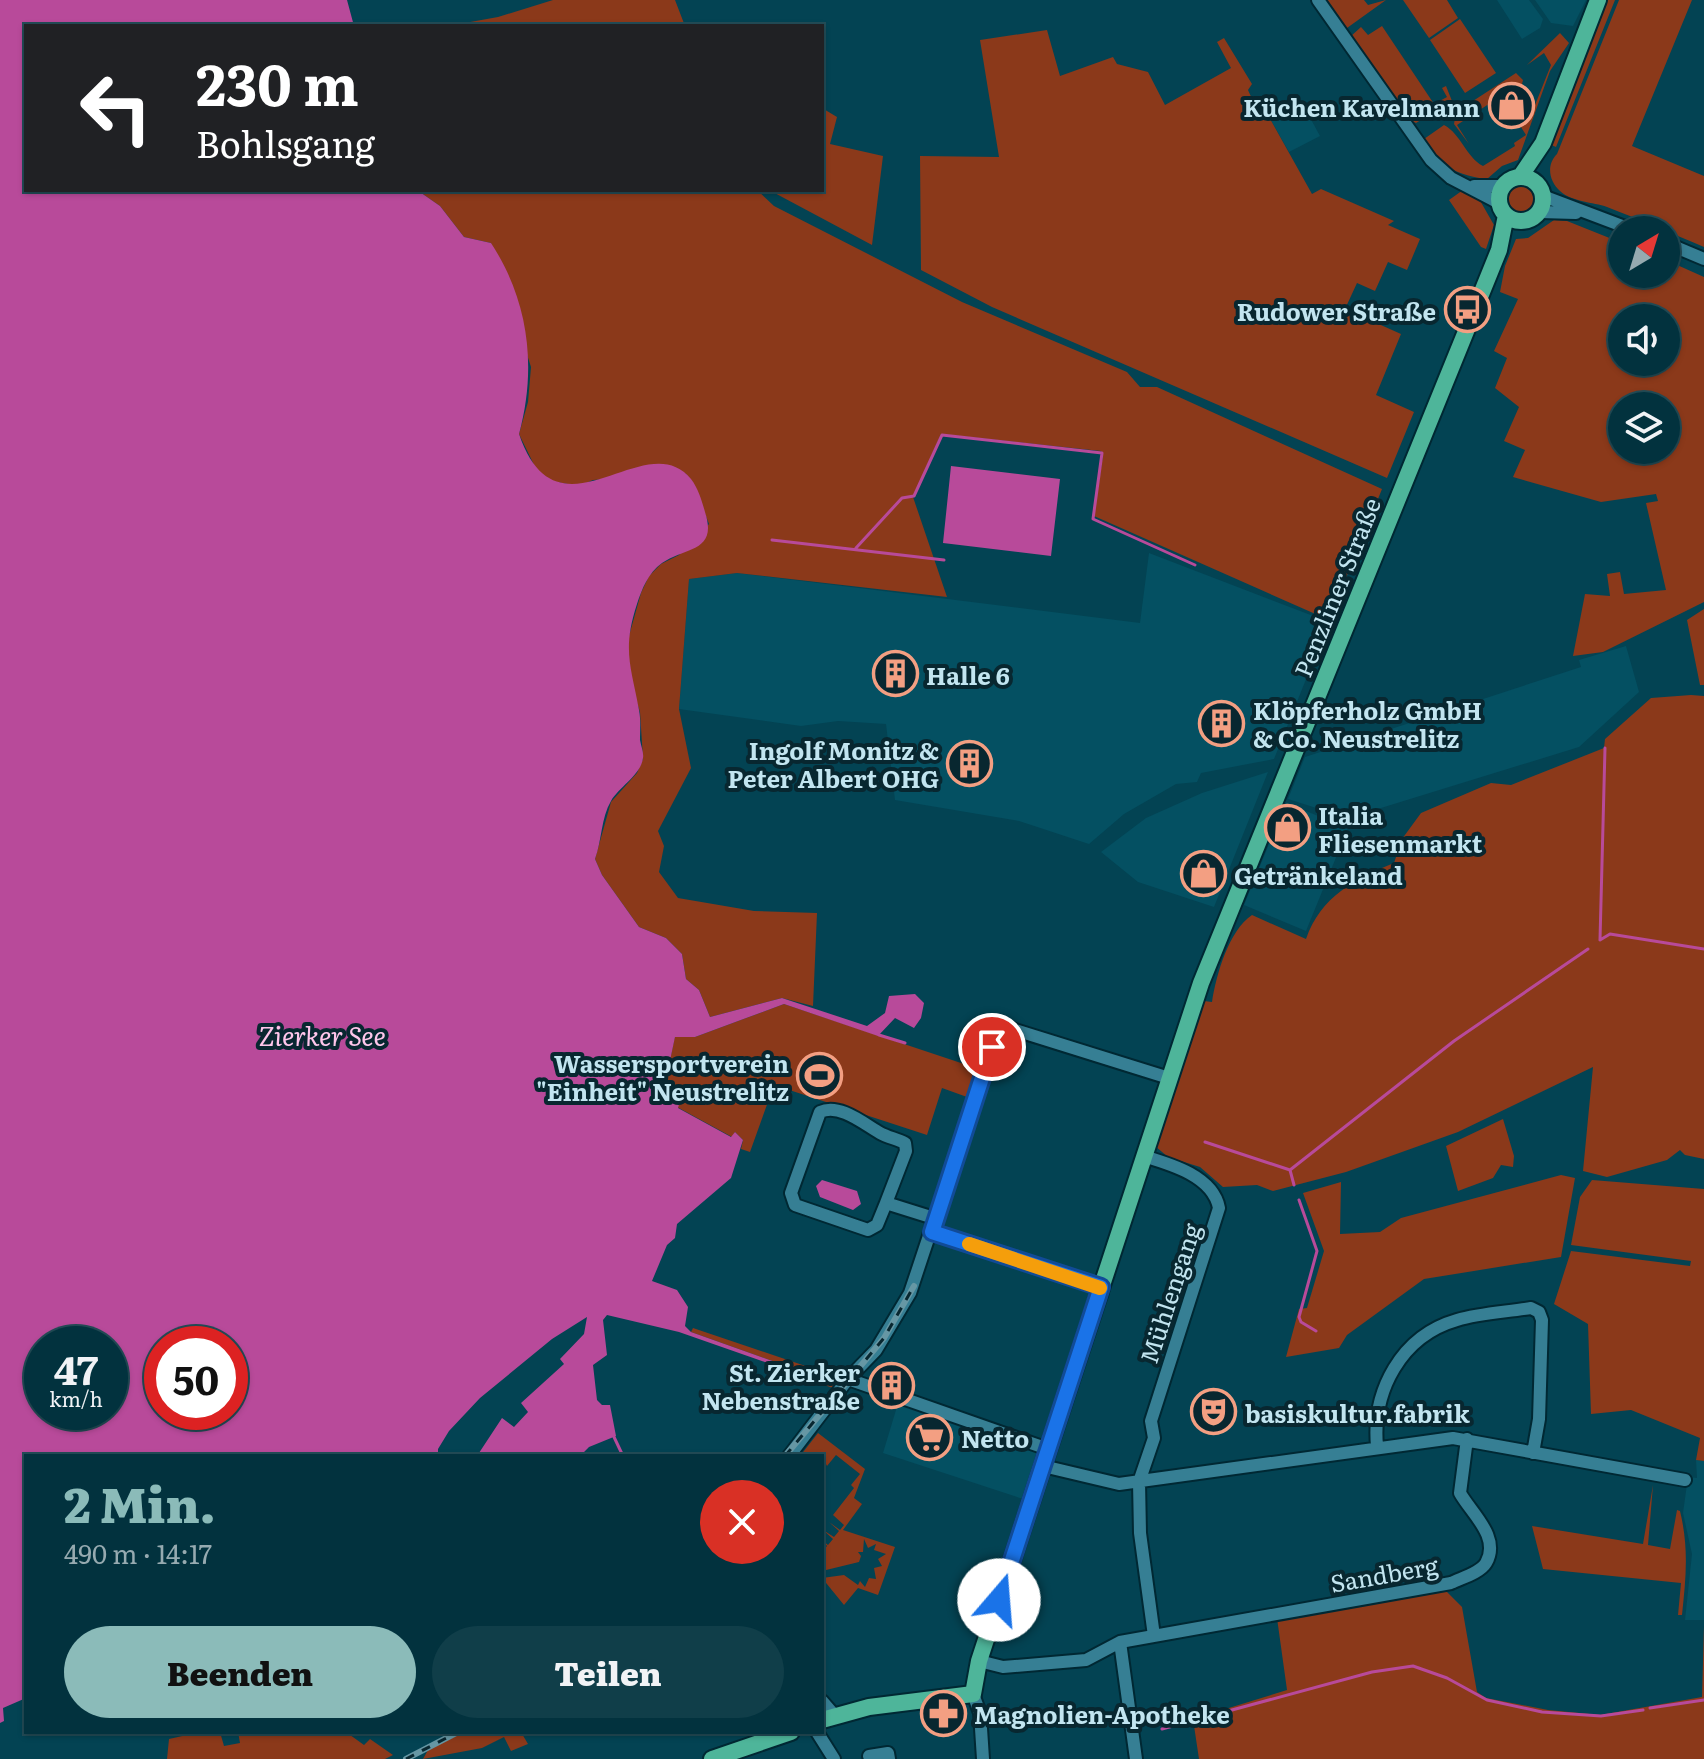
<!DOCTYPE html>
<html lang="de">
<meta charset="utf-8">
<style>
:root{--surface:#02323e;--page:#103e49;--text:#f1f3f6;--muted:#96aab0;--line:#234d58;--accent:#8bbbb9}
body{margin:0;font-family:Literata,serif;background:var(--page);color:var(--text);height:100vh;display:flex;flex-direction:column;font-size:30px;white-space:nowrap}
*{box-sizing:border-box;margin:0}
p{font-size:26px;color:var(--muted)}
.icon{flex:none;width:44px;height:44px;fill:none;stroke:currentColor;stroke-width:2;stroke-linecap:round;stroke-linejoin:round}
.map{position:relative;flex:1;overflow:hidden}
.sheet{position:absolute;left:24px;top:1454px;width:800px;height:280px;display:flex;flex-direction:column;background:var(--surface);border-radius:0px;box-shadow:0 2px 6px #0004,0 0 0 2px var(--line)}
.sheet>*{flex:none}
.top-card{position:absolute;left:24px;top:24px;width:800px;height:168px;border-radius:0px;box-shadow:0 2px 6px #0004,0 0 0 2px var(--line);background:#202124;color:#fff;overflow:hidden}
.needle{width:52px;rotate:38deg}
.buttons{position:absolute;left:1608px;top:216px;display:grid;gap:16px}
.buttons a{display:grid;place-items:center;width:72px;height:72px;border-radius:50%;background:var(--surface);box-shadow:0 2px 6px #0004,0 0 0 2px var(--line);font-size:40px}
.speed{position:absolute;left:24px;top:1326px;display:flex;gap:16px;font-size:40px;font-weight:700;text-align:center}
.speed>*{display:grid;place-content:center;width:104px;height:104px;border-radius:50%;background:var(--surface);box-shadow:0 2px 6px #0004,0 0 0 2px var(--line);line-height:1}
.speed small{font-size:20px;font-weight:400}
.speed .limit{border:12px solid #d22;background:#fff;color:#111}
.pin{position:absolute;display:grid;place-items:center;width:68px;height:68px;color:#fff;margin:-34px;border:4px solid #fff;border-radius:50%;box-shadow:0 2px 8px #0007}
.me{position:absolute;width:88px;margin:-44px;rotate:18deg;stroke-linejoin:round;filter:drop-shadow(0 0 6px #0008)}
.turn{display:flex;align-items:center;gap:28px;height:168px;padding:0 40px;font-size:36px}
.turn .icon{width:104px;height:104px;stroke-width:2.5}
.turn b{display:block;font-size:56px;line-height:68px}
.round{display:grid;place-items:center;flex:none;width:84px;height:84px;border-radius:42px;background:var(--page)}
.headline{display:flex;align-items:center;justify-content:space-between;height:136px;padding:0 40px}
h1{font-size:48px;font-weight:800;line-height:60px;color:var(--accent)}
.primary-button{display:flex;gap:16px;margin-top:auto;padding:16px 40px}
.primary-button a{flex:1;height:92px;border-radius:48px;background:var(--accent);color:#111;font-size:32px;font-weight:800;line-height:92px;text-align:center}
.primary-button a+a{background:var(--page);color:var(--text)}
.map>svg:first-child{display:block}
.built{fill:#045062}
.green{fill:#8b391a;fill-rule:evenodd}
.water{fill:#b84a9a;fill-rule:evenodd}
.lines{fill:none;stroke-linecap:round;stroke-linejoin:round}
.stream{stroke:#b84a9a;stroke-width:3}
.minor-casing{stroke:#002833;stroke-width:16}
.major-casing{stroke:#002833;stroke-width:20}
.minor{stroke:#367f94;stroke-width:12}
.major{stroke:#4eb59a;stroke-width:16}
.rail-casing{stroke:#6697a4;stroke-width:6}
.rail{stroke:#082730;stroke-width:3;stroke-dasharray:9;stroke-linecap:butt}
.route-casing{stroke:#114b97;stroke-width:20}
.route{stroke:#1a73e8;stroke-width:14}
.slow{stroke:#f59e0b;stroke-width:14}
.labels{text-anchor:middle;dominant-baseline:central;stroke-width:8;stroke-linejoin:round;paint-order:stroke}
.poi-label{font-size:24px;font-weight:bold;fill:#c2e5f0;stroke:#082730;text-anchor:start}
.street-label{font-size:24px;fill:#c2e5f0;stroke:#082730}
.water-label{font-size:26px;font-style:italic;fill:#ffc6eb;stroke:#082730}
</style>
<div class="map">
<svg width="1704" height="1759" viewBox="0 0 1704 1759">
<rect width="100%" height="100%" fill="#034353"/>
<path class="built" d="M 1497,0 L 1529,0 L 1543,19 L 1540,28 L 1522,39 Z
M 1535,0 L 1586,0 L 1573,26 L 1551,23 Z
M 1301,101 L 1320,136 L 1289,152 L 1269,117 Z
M 1149,553 L 1329,622 L 1274,759 L 1201,773 L 1197,782 L 1176,784 L 1124,814 L 1089,844 L 1019,821 L 895,800 L 886,724 L 838,721 L 801,726 L 679,709 L 689,579 L 737,573 L 1140,623 Z
M 1626,646 L 1639,692 L 1579,747 L 1368,812 L 1332,813 L 1288,799 L 1305,757 L 1581,667 L 1579,660 Z
M 1268,772 L 1214,907 L 1138,882 L 1101,852 L 1146,818 L 1202,793 Z
M 1286,803 L 1348,828 L 1306,931 L 1244,905 Z
M 899,1400 L 1039,1448 L 1023,1499 L 883,1453 Z
M 1696,1460 L 1704,1461 L 1704,1620 L 1685,1620 L 1692,1554 L 1683,1513 L 1688,1477 L 1697,1478 Z"/>
<path class="green" d="M 553,0 L 675,0 L 685,26 L 448,26 L 498,17 Z
M 1324,0 L 1364,0 L 1368,5 L 1386,0 L 1347,28 Z
M 1403,0 L 1447,0 L 1458,18 L 1429,38 Z
M 1605,0 L 1615,0 L 1556,147 L 1549,144 Z
M 1619,0 L 1692,0 L 1632,146 L 1704,176 L 1704,247 C 1671,233 1641,220 1607,207 C 1593,202 1572,202 1560,191 C 1549,181 1546,165 1557,154 Z
M 1460,19 L 1496,73 L 1465,93 L 1430,40 Z
M 1382,26 L 1434,104 L 1447,97 L 1442,88 L 1446,86 L 1452,101 L 1416,123 L 1408,119 L 1350,37 L 1361,27 L 1368,35 Z
M 1047,30 L 1060,76 L 1113,57 L 1117,64 L 1148,72 L 1165,105 L 1231,68 L 1217,42 L 1224,38 L 1252,84 L 1248,90 L 1258,112 L 1269,117 L 1312,194 L 1321,189 L 1394,221 L 1388,225 L 1420,239 L 1407,270 L 1388,262 L 1375,291 L 1357,283 L 1345,309 L 1401,334 L 1376,395 L 1414,412 L 1387,478 L 992,307 L 921,270 L 920,156 L 999,157 L 980,40 Z
M 1560,33 L 1569,43 L 1550,71 L 1518,160 L 1502,166 L 1487,179 C 1464,177 1430,165 1424,139 L 1444,125 C 1461,134 1466,157 1483,166 L 1515,146 L 1514,143 L 1526,135 L 1514,116 L 1530,106 L 1533,110 L 1551,65 L 1544,53 L 1527,65 Z
M 1516,73 L 1523,80 L 1521,88 L 1529,101 L 1524,104 L 1513,88 L 1457,125 L 1469,144 L 1454,124 L 1456,112 Z
M 822,108 L 837,117 L 830,144 L 883,156 L 872,245 L 769,190 L 822,190 Z
M1506 199a14 14 0 1 1 28 0a14 14 0 1 1-28 0Z
M 417,190 L 757,190 L 774,206 L 962,302 L 1127,372 L 1140,387 L 1157,387 L 1382,489 L 1329,620 L 1094,516 L 1103,455 L 1101,451 L 941,434 L 913,497 L 947,597 L 737,573 L 689,579 L 679,709 L 691,768 L 658,831 L 664,846 L 659,872 L 678,898 L 754,911 L 817,913 L 813,1006 L 782,998 L 710,1017 L 699,990 L 686,979 L 682,954 L 666,938 L 639,927 L 602,875 L 595,859 L 611,802 L 637,773 L 643,759 L 640,712 L 630,681 L 627,643 L 641,593 L 649,576 L 661,564 L 679,555 L 709,524 L 692,481 L 685,473 L 593,480 L 579,486 L 551,481 L 537,471 L 519,434 L 528,402 L 531,367 L 491,243 L 464,237 L 440,206 Z
M 1463,190 L 1478,197 L 1494,225 L 1486,249 L 1481,247 L 1449,200 Z
M 1554,220 L 1567,221 L 1622,243 L 1622,274 L 1666,274 L 1666,260 L 1704,277 L 1704,602 L 1603,652 L 1573,656 L 1585,594 L 1610,596 L 1607,574 L 1620,572 L 1624,594 L 1666,590 L 1646,503 L 1658,501 L 1656,494 L 1601,502 L 1513,477 L 1525,450 L 1504,441 L 1519,407 L 1495,388 L 1507,358 L 1494,351 L 1518,299 L 1500,292 L 1505,266 L 1516,239 L 1528,238 ZM 1666,318 L 1666,362 L 1622,362 L 1622,318 ZM 1666,406 L 1666,450 L 1622,450 L 1622,406 Z
M 1704,609 L 1704,685 L 1700,685 L 1687,620 Z
M 1691,695 L 1704,696 L 1704,1159 L 1685,1155 L 1680,1150 L 1667,1160 L 1607,1177 L 1583,1171 L 1593,1067 L 1458,1132 L 1346,1172 L 1273,1191 L 1257,1185 L 1223,1187 L 1200,1167 L 1168,1157 L 1155,1146 L 1204,1001 L 1212,1002 C 1216,975 1229,930 1252,915 L 1306,939 C 1321,896 1355,879 1394,863 L 1402,839 L 1421,813 L 1491,783 L 1511,785 L 1604,748 L 1605,739 L 1651,698 Z
M 784,1004 L 976,1068 L 967,1097 L 942,1088 L 927,1135 L 774,1085 L 750,1152 L 741,1149 L 743,1140 L 735,1132 L 732,1137 L 677,1107 L 680,1101 L 664,1089 L 675,1036 L 695,1037 Z
M 1503,1119 L 1514,1156 L 1513,1167 L 1501,1165 L 1493,1178 L 1458,1191 L 1446,1146 Z
M 1561,1175 L 1575,1178 L 1561,1257 L 1424,1279 L 1347,1335 L 1339,1348 L 1286,1357 L 1299,1309 L 1307,1308 L 1324,1251 L 1303,1193 L 1341,1182 L 1340,1234 L 1380,1232 L 1401,1218 Z
M 1592,1180 L 1704,1189 L 1704,1461 L 1696,1460 L 1700,1438 L 1631,1410 L 1591,1414 L 1588,1324 L 1554,1304 L 1571,1251 L 1690,1266 L 1691,1261 L 1571,1245 L 1580,1197 Z
M 693,1328 L 838,1377 L 840,1380 L 833,1388 L 804,1378 L 806,1373 L 691,1332 Z
M 818,1433 L 865,1469 L 854,1498 L 862,1504 L 843,1530 L 895,1547 L 878,1595 L 858,1588 L 844,1605 L 822,1578 L 844,1575 L 858,1585 L 860,1581 L 865,1587 L 869,1578 L 876,1579 L 874,1568 L 882,1566 L 878,1559 L 886,1554 L 874,1550 L 876,1544 L 868,1548 L 864,1539 L 863,1552 L 858,1552 L 861,1556 L 859,1562 L 822,1571 L 822,1552 L 827,1546 L 822,1540 L 828,1545 L 833,1539 L 823,1530 L 834,1537 L 839,1531 L 829,1522 L 840,1530 L 844,1525 L 833,1515 L 854,1488 L 851,1485 L 860,1474 L 836,1455 L 827,1466 L 822,1456 L 800,1456 Z
M 1653,1485 L 1648,1545 L 1670,1549 L 1677,1510 L 1680,1511 C 1689,1548 1686,1578 1682,1615 L 1678,1615 L 1681,1583 L 1543,1569 L 1532,1526 L 1643,1544 Z
M 1444,1589 L 1462,1607 L 1477,1692 L 1486,1698 L 1548,1710 L 1600,1715 L 1702,1697 L 1704,1626 L 1704,1759 L 1199,1759 L 1193,1719 L 1287,1690 L 1277,1618 Z
M 200,1732 L 220,1732 L 224,1746 L 240,1743 L 238,1732 L 346,1732 L 364,1745 L 370,1739 L 393,1755 L 385,1759 L 167,1759 L 169,1739 Z
M 464,1732 L 521,1732 L 528,1744 L 511,1751 L 504,1737 L 482,1748 L 423,1759 L 428,1750 Z"/>
<path class="water" d="M 0,0 L 347,0 L 354,26 L 26,26 L 26,190 L 417,190 L 440,206 L 464,237 L 491,243 C 529,301 537,368 519,434 C 558,548 645,423 691,479 C 698,488 702,501 705,512 C 718,552 686,547 662,563 C 648,573 642,589 637,604 C 622,650 631,666 639,710 C 641,720 640,731 640,740 C 641,746 644,753 643,758 C 641,775 619,787 611,801 C 601,818 602,840 595,859 L 602,875 L 639,927 L 666,938 L 682,954 L 686,979 L 699,990 L 710,1017 L 782,998 L 867,1026 L 885,1013 L 889,996 L 915,994 L 924,1003 L 921,1018 L 914,1028 L 895,1018 L 878,1036 L 784,1004 L 695,1037 L 675,1037 L 664,1089 L 680,1101 L 678,1108 L 731,1137 L 735,1132 L 743,1140 L 731,1178 L 677,1224 L 675,1238 L 667,1245 L 652,1281 L 677,1290 L 688,1307 L 685,1326 L 691,1332 L 806,1373 L 805,1376 L 679,1332 L 607,1315 L 603,1320 L 607,1355 L 593,1365 L 597,1400 L 602,1405 L 610,1405 L 616,1436 L 589,1447 L 580,1456 L 477,1456 L 502,1418 L 514,1427 L 528,1412 L 521,1403 L 564,1364 L 560,1359 L 584,1334 L 587,1317 L 552,1339 L 480,1398 L 449,1431 L 438,1449 L 438,1456 L 26,1456 L 26,1698 L 3,1708 L 4,1721 L 0,1723 ZM 110,1344 L 110,1412 L 42,1412 L 42,1344 ZM 230,1344 L 230,1412 L 162,1412 L 162,1344 Z
M 951,466 L 1060,479 L 1051,556 L 943,543 Z
M 822,1180 L 857,1191 L 861,1204 L 853,1210 L 820,1197 L 816,1186 Z"/>
<g class="lines">
<path class="stream" d="M 772,540 L 944,560
M 856,548 L 902,498 L 914,496 L 942,435 L 1102,453 L 1093,519 L 1195,565
M 1600,940 L 1605,748
M 1600,940 L 1610,934 L 1704,949
M 879,1035 L 905,1043
M 1205,1142 L 1290,1170 L 1454,1041 L 1588,949
M 1290,1170 L 1294,1185
M 1299,1200 L 1317,1251 L 1299,1317 L 1301,1322 L 1316,1331
M 614,1437 L 623,1456
M 1650,1708 L 1704,1700
M 1162,1729 L 1372,1672 L 1413,1666 L 1447,1678 L 1487,1700 L 1542,1712 L 1601,1716 L 1643,1710"/>
<defs>
<path id="minor" d="M 1318,0 L 1431,160 L 1451,178 L 1499,203
M 1474,186 L 1503,186
M 1543,196 L 1633,230
M 1540,212 L 1576,213
M 1666,243 L 1704,259
M 1143,1156 C 1170,1164 1213,1176 1219,1208 L 1159,1396 L 1151,1421 L 1154,1438 L 1139,1482 L 1140,1533 L 1154,1636
M 886,1203 L 906,1151 L 905,1143 C 897,1139 887,1137 880,1133 C 864,1124 840,1103 820,1112 L 791,1193 L 795,1205 L 868,1230 L 877,1225 L 886,1203 L 937,1219
M 932,1232 L 1101,1287
M 848,1379 L 1048,1449
M 1377,1446 C 1372,1391 1401,1336 1457,1320 C 1480,1313 1507,1312 1531,1308 L 1539,1312 L 1542,1320 L 1539,1419 L 1533,1453
M 789,1456 L 848,1379 L 876,1350 L 910,1293 L 999,1025 L 1169,1078
M 1043,1466 L 1119,1484 L 1453,1438 L 1685,1480
M 1120,1642 L 1136,1759
M 979,1661 L 1003,1667 L 1086,1660 L 1120,1642 L 1451,1583 C 1461,1578 1480,1573 1486,1563 C 1501,1537 1471,1513 1460,1493 L 1467,1439
M 973,1694 L 980,1713 L 983,1759
M 822,1701 L 835,1716
M 817,1732 L 834,1759
M 869,1756 L 888,1753 L 889,1759"/>
<path id="major" d="M1499 199a22 22 0 1 1 44 0a22 22 0 1 1-44 0Z
M 1520,177 L 1543,143 L 1598,0
M 822,1720 L 869,1707 L 973,1694 L 979,1661 L 1201,983 L 1482,292 L 1499,250 L 1506,215
M 712,1759 L 791,1732"/>
</defs>
<use href="#minor" class="minor-casing"/>
<use href="#major" class="major-casing"/>
<use href="#minor" class="minor"/>
<use href="#major" class="major"/>
<defs>
<path id="rail" d="M 785,1456 L 884,1338 L 914,1286
M 406,1759 L 458,1732"/>
</defs>
<use href="#rail" class="rail-casing"/>
<use href="#rail" class="rail"/>
</g>
<g class="lines">
<defs>
<path id="route" d="M 992,1047 L 932,1232 L 1101,1287 L 999,1600"/>
</defs>
<use href="#route" class="route-casing"/>
<use href="#route" class="route"/>
<path class="slow" d="M 969,1244 L 1100,1288"/>
</g>
<defs>
<symbol id="shop-ring" viewBox="-11 -11 22 22"><circle r="9.5" fill="#082730" stroke="#f39f82" stroke-width="1.5"/><path d="M-5-2.5h2.3a2.7 3.5 0 0 1 5.4 0H5L5.5 6h-11ZM-1.5-2.5h3a1.5 2.3 0 0 0-3 0Z" fill="#f39f82"/></symbol>
<symbol id="bus-ring" viewBox="-11 -11 22 22"><circle r="9.5" fill="#082730" stroke="#f39f82" stroke-width="1.5"/><path d="M-5-6H5V4H4V6H2V4H-2V6H-4V4H-5ZM-3.5-4V0h7V-4ZM-3.5 1.2v1.5H-2V1.2ZM2 1.2v1.5H3.5V1.2Z" fill="#f39f82"/></symbol>
<symbol id="building-ring" viewBox="-11 -11 22 22"><circle r="9.5" fill="#082730" stroke="#f39f82" stroke-width="1.5"/><path d="M-4-6H4V6H1V3H-1V6H-4ZM-2.5-4.3h1.7v1.8h-1.7ZM.8-4.3h1.7v1.8H.8ZM-2.5-1h1.7V.8h-1.7ZM.8-1h1.7V.8H.8Z" fill="#f39f82"/></symbol>
<symbol id="stadium-ring" viewBox="-11 -11 22 22"><circle r="9.5" fill="#082730" stroke="#f39f82" stroke-width="1.5"/><path d="M0-5a6.5 5 0 1 0 0 10a6.5 5 0 1 0 0-10ZM-3.5-1.8h7v3.6h-7Z" fill="#f39f82"/></symbol>
<symbol id="theatre-ring" viewBox="-11 -11 22 22"><circle r="9.5" fill="#082730" stroke="#f39f82" stroke-width="1.5"/><path d="M-5-5.5Q0-4 5-5.5V0Q5 5 0 6Q-5 5-5 0ZM-3.3-2.5H-1v1.5H-3.3ZM1-2.5H3.3v1.5H1ZM-2.8 1Q0 5.5 2.8 1Z" fill="#f39f82"/></symbol>
<symbol id="supermarket-ring" viewBox="-11 -11 22 22"><circle r="9.5" fill="#082730" stroke="#f39f82" stroke-width="1.5"/><path d="M-6-5.5h2.5l.6 2H6L4.5 2H-2.5L-4.4-4H-6ZM-1.5 3.2a1.3 1.3 0 1 0 .1 0ZM3 3.2a1.3 1.3 0 1 0 .1 0Z" fill="#f39f82"/></symbol>
<symbol id="pharmacy-ring" viewBox="-11 -11 22 22"><circle r="9.5" fill="#082730" stroke="#f39f82" stroke-width="1.5"/><path d="M-2-6h4v4h4v4h-4v4h-4v-4h-4v-4h4Z" fill="#f39f82"/></symbol>
</defs>
<g fill-rule="evenodd">
<use href="#shop-ring" x="1486" y="80" width="51" height="51"/>
<use href="#bus-ring" x="1442" y="284" width="51" height="51"/>
<use href="#building-ring" x="870" y="648" width="51" height="51"/>
<use href="#building-ring" x="1196" y="698" width="51" height="51"/>
<use href="#building-ring" x="944" y="738" width="51" height="51"/>
<use href="#shop-ring" x="1262" y="802" width="51" height="51"/>
<use href="#shop-ring" x="1178" y="848" width="51" height="51"/>
<use href="#stadium-ring" x="794" y="1050" width="51" height="51"/>
<use href="#building-ring" x="866" y="1360" width="51" height="51"/>
<use href="#theatre-ring" x="1188" y="1386" width="51" height="51"/>
<use href="#supermarket-ring" x="904" y="1412" width="51" height="51"/>
<use href="#pharmacy-ring" x="918" y="1688" width="51" height="51"/>
</g>
<g class="labels">
<g class="poi-label">
<text x="1480" y="106" text-anchor="end">Küchen Kavelmann</text>
<text x="1436" y="310" text-anchor="end">Rudower Straße</text>
<text x="926" y="674">Halle 6</text>
<text x="1253" y="709">Klöpferholz GmbH<tspan x="1253" dy="28">&amp; Co. Neustrelitz</tspan></text>
<text x="939" y="749" text-anchor="end">Ingolf Monitz &amp;<tspan x="939" dy="28">Peter Albert OHG</tspan></text>
<text x="1318" y="814">Italia<tspan x="1318" dy="28">Fliesenmarkt</tspan></text>
<text x="1234" y="874">Getränkeland</text>
<text x="789" y="1062" text-anchor="end">Wassersportverein<tspan x="789" dy="28">"Einheit" Neustrelitz</tspan></text>
<text x="860" y="1371" text-anchor="end">St. Zierker<tspan x="860" dy="28">Nebenstraße</tspan></text>
<text x="1245" y="1412">basiskultur.fabrik</text>
<text x="961" y="1437">Netto</text>
<text x="974" y="1713">Magnolien-Apotheke</text>
</g>
<g class="street-label">
<text transform="translate(1336 587) rotate(-68)">Penzliner Straße</text>
<text transform="translate(1169 1293) rotate(-72)">Mühlengang</text>
<text transform="translate(1384 1573) rotate(-10)">Sandberg</text>
</g>
<g class="water-label">
<text x="322" y="1034">Zierker See</text>
</g>
</g>
</svg>
<div class="buttons">
<a><svg class="needle" viewBox="-14 -14 28 28"><path d="M0-13l5 13h-10z" fill="#e53935"/><path d="M0 13l5-13h-10z" fill="#96aab0"/></svg></a>
<a><svg class="icon" aria-label="sound" viewBox="0 0 24 24"><path d="M4 9h4l5-4v14l-5-4H4zM17 9q2 3 0 6"/></svg></a>
<a><svg class="icon" aria-label="layers" viewBox="0 0 24 24"><path d="M12 4l9 5-9 5-9-5zM3 14l9 5 9-5"/></svg></a>
</div>
<div class="speed"><div>47<small>km/h</small></div><div class="limit">50</div></div>
<div class="pin" style="left:992px;top:1047px;background:#d93025"><svg class="icon" aria-label="arrive" viewBox="0 0 24 24"><path d="M6 21V4h12l-3 4 3 4H6"/></svg></div>
<svg class="me" style="left:999px;top:1600px" viewBox="-20 -20 40 40"><circle r="19" fill="#fff"/><path d="M0-13L10 11 0 6-10 11z" fill="#1a73e8"/></svg>
<div class="top-card">
<div class="turn"><svg class="icon" aria-label="left" viewBox="0 0 24 24"><path d="M17 20v-9H6M10 6l-5 5 5 5"/></svg><div><b>230 m</b>Bohlsgang</div></div>
</div>
<section class="sheet">
<div class="headline"><div><h1>2 Min.</h1><p>490 m · 14:17</p></div><a class="round" style="background:#d93025;color:#fff"><svg class="icon" aria-label="close" viewBox="0 0 24 24"><path d="M6 6l12 12M18 6L6 18"/></svg></a></div>
<div class="primary-button"><a>Beenden</a><a>Teilen</a></div>
</section>
</div>
